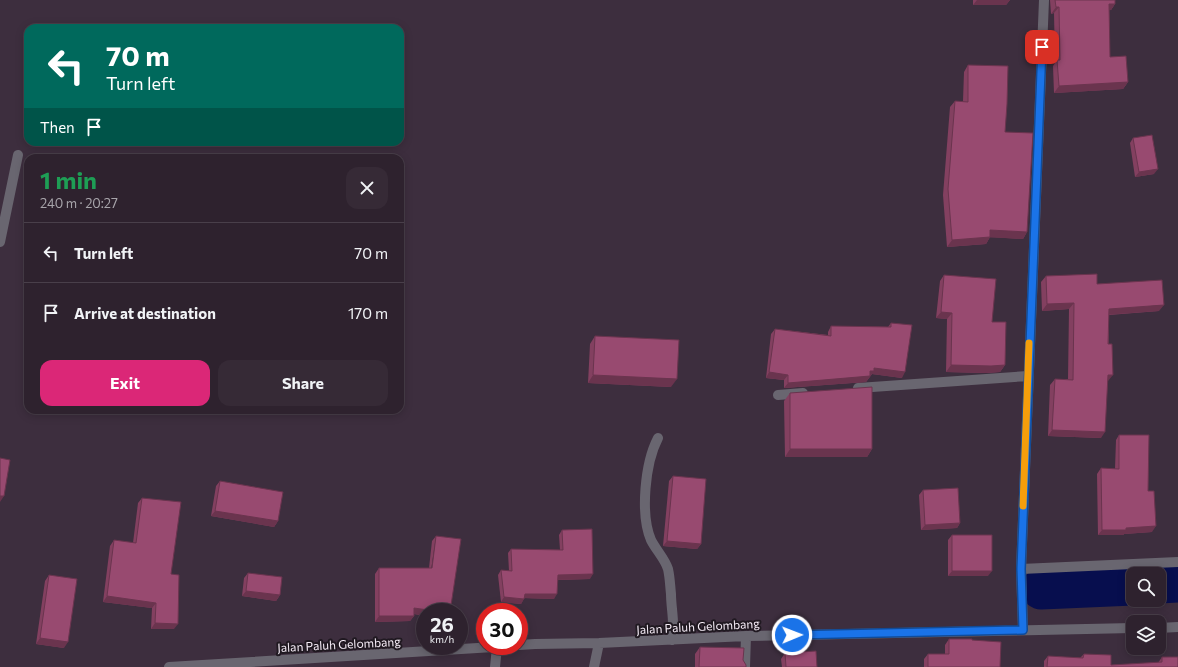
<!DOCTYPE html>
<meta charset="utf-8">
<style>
:root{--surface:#2e222e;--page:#362a36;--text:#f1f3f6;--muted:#a7a4aa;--line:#493f4a;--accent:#db2777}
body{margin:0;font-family:Commissioner,sans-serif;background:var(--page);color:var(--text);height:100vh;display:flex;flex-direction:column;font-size:15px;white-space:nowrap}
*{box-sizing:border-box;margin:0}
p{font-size:13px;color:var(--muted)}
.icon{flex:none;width:22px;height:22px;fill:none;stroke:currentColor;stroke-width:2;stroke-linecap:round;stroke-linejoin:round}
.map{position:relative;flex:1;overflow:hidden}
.details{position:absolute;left:24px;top:154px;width:380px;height:260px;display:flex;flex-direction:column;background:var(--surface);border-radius:12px;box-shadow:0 2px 10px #0003,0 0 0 1px var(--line)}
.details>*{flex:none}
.top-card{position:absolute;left:24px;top:24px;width:380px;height:122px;border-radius:12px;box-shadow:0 2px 10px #0003,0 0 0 1px var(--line);background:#00695c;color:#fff;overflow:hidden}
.buttons{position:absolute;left:1126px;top:567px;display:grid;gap:8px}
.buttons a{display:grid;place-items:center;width:40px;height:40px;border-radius:8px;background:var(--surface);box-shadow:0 2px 10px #0003,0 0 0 1px var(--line);font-size:20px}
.speed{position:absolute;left:416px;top:603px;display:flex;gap:8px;font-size:20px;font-weight:700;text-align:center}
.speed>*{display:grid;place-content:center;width:52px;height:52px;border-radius:50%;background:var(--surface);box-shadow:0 2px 10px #0003,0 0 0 1px var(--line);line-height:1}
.speed small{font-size:10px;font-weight:400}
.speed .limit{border:6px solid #d22;background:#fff;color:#111}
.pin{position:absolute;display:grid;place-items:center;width:34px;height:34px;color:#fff;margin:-17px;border-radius:8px;box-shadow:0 2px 6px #0006}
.me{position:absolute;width:44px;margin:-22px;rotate:89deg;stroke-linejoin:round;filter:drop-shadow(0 0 3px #0008)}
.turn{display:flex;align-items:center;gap:14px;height:84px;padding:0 16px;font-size:18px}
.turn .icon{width:52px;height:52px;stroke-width:2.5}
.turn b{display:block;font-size:28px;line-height:34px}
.then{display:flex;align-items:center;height:38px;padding:0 16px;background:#0003;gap:8px;font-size:15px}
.round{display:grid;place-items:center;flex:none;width:42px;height:42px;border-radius:12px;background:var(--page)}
.head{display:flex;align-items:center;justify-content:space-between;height:68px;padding:0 16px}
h1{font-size:24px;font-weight:700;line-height:30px;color:#1e9e55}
.cta{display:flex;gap:8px;margin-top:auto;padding:8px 16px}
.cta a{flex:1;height:46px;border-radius:12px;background:var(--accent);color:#fff;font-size:16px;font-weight:700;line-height:46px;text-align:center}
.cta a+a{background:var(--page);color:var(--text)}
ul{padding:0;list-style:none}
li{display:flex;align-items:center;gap:12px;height:60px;padding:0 16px;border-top:1px solid var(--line)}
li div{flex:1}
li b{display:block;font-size:15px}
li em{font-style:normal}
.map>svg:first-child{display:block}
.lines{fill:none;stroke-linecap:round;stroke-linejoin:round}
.river{stroke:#070e4e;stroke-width:41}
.minor{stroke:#696670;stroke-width:10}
.wall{fill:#834060}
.shaded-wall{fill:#6a344e}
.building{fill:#984a70;stroke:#6a344e}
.route-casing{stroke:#114b97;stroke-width:10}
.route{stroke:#1a73e8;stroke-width:7}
.slow{stroke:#f59e0b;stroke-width:7}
.labels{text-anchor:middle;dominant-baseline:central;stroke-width:4;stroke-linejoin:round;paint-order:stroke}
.street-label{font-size:12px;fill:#f7eef8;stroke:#201921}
</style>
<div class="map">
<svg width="1178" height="667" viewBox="0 0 1178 667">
<rect width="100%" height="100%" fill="#3d2e3e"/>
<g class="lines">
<path class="river" d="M 1159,583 L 1178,582
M 1041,589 L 1133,585"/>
<path class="minor" d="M 0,242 L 18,155
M 858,388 L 1028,376
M 778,395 L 803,393
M 658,438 C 645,463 640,514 651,540 C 656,550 665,559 668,569 C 670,578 670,585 671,594 C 671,604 673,614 673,624 C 673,629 673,635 672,640
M 1021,569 L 1178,562
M 1159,628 L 1178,627
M 1023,630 L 1021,569 L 1044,0
M 519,645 L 535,644 L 599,643 L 746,636 L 1133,628
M 169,667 L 511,646
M 495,667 L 497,647
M 594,667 L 599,643
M 745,667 L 746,636"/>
</g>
<path class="wall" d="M 973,0 L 1010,0 L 1006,5 L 973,5 Z
M 1050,0 L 1115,0 L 1115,4 L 1111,10 L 1109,10 L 1110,57 L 1128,82 L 1123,89 L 1054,93 L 1053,66 L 1055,63 L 1054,13 L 1051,14 Z
M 968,65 L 1005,132 L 1027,232 L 1023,239 L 990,237 L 986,244 L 947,247 L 943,195 L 950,107 L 955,101 L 963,101 L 964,72 Z
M 1133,138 L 1154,174 L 1135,177 L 1130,143 Z
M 944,275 L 992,322 L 1005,365 L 1000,372 L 986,373 L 946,372 L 947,319 L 936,318 L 940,281 Z
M 1046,276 L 1097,284 L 1159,311 L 1109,315 L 1108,381 L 1107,381 L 1101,438 L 1048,436 L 1050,385 L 1055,379 L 1068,379 L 1069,309 L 1042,311 L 1041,282 Z
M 891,323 L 902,378 L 872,374 L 866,382 L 784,388 L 784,380 L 766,378 L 771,334 L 775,329 L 828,335 L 828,332 L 831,326 L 888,327 Z
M 595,336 L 671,387 L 588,383 L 590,344 Z
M 790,393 L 872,449 L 867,457 L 785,457 L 784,401 Z
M 1119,435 L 1148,491 L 1152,532 L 1124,534 L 1123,535 L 1098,535 L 1097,474 L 1101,468 L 1115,469 L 1116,440 Z
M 673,476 L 701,544 L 697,549 L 663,546 L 669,481 Z
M 220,481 L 278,521 L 274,527 L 211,516 L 216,486 Z
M 923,490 L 960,523 L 957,528 L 921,530 L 919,495 Z
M 142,498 L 171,574 L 174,629 L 151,629 L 152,608 L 103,602 L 110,546 L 114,540 L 133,543 L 138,503 Z
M 562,530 L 590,579 L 558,580 L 554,599 L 524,598 L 521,604 L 501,602 L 498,575 L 501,570 L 509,571 L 508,553 L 511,549 L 560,550 L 559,535 Z
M 952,535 L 988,576 L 948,576 L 948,540 Z
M 436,536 L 425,612 L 425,616 L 414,614 L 414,616 L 410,621 L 375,622 L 375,574 L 379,568 L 429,568 L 432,541 Z
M 248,573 L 280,595 L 276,601 L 242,596 L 244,578 Z
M 49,575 L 64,648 L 36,644 L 45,581 Z
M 949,639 L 972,640 L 1000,667 L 924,667 L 924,659 L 928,654 L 945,654 L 945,645 Z
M 700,647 L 743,660 L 746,667 L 695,667 L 695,654 Z
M 785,653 L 817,667 L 782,667 L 781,659 Z
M 1084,654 L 1111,665 L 1158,663 L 1162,657 L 1178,667 L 1044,667 L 1044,661 L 1048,656 L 1080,658 Z"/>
<path class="shaded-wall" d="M 977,0 L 1010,0 L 1006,5 L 973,5 Z
M 1109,4 L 1115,4 L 1111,10 L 1104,11 Z
M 1056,7 L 1059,7 L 1054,13 L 1051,14 Z
M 1128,82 L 1123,89 L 1054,93 L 1059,86 Z
M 1158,169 L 1154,174 L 1135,177 L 1139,172 Z
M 990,230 L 1027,232 L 1023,239 L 985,237 Z
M 990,237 L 986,244 L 947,247 L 952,240 Z
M 1074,303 L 1069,309 L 1042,311 L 1047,304 Z
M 1164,305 L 1159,311 L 1104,315 L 1109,309 Z
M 941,312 L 952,313 L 947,319 L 936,318 Z
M 951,365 L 1005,365 L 1000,372 L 986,373 L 946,372 Z
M 874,368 L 905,372 L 902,378 L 872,374 L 866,382 L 784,388 L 788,383 L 870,371 Z
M 769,372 L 788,375 L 784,380 L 766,378 Z
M 593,375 L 677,379 L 671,387 L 588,383 Z
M 1108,375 L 1113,375 L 1108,381 L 1103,381 Z
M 1052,430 L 1105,432 L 1101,438 L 1048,436 Z
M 790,449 L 872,449 L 867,457 L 785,457 Z
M 0,496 L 4,496 L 0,502 Z
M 215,511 L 278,521 L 274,527 L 211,516 Z
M 960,523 L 957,528 L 921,530 L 925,525 Z
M 1156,526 L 1152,532 L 1124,534 L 1123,535 L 1098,535 L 1102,530 Z
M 667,541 L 701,544 L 697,549 L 663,546 Z
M 952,571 L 992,571 L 988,576 L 948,576 Z
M 593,574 L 590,579 L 554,580 L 558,575 Z
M 246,591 L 280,595 L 276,601 L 242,596 Z
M 525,594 L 557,594 L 554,599 L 522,598 Z
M 107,596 L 156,603 L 152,608 L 103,602 Z
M 504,597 L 524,599 L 521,604 L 501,602 Z
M 414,608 L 442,612 L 425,612 L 425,616 L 410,613 Z
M 379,616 L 414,616 L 410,621 L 375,622 Z
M 155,623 L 178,624 L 174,629 L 151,629 Z
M 40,638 L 68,642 L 64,648 L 36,644 Z"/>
<path class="building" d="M 1055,0 L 1115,0 L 1115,4 L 1109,4 L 1110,57 L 1126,56 L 1128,82 L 1059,86 L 1057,60 L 1060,60 L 1059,7 L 1056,7 Z
M 968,65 L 1008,66 L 1007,104 L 1005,132 L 1033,133 L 1027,232 L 990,230 L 990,237 L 952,240 L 948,189 L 955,101 L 968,102 Z
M 1152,135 L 1158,169 L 1139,172 L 1133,138 Z
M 1097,274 L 1097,284 L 1162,280 L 1164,305 L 1109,309 L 1108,344 L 1112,344 L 1113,375 L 1108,375 L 1105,432 L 1052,430 L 1055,379 L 1073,380 L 1074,303 L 1047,304 L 1046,276 Z
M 944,275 L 996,279 L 992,322 L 1006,322 L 1005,365 L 991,366 L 951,365 L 952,313 L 941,312 Z
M 891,323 L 912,325 L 905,372 L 874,368 L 874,371 L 870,371 L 870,376 L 788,383 L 788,375 L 769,372 L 775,329 L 831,336 L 831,326 L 891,327 Z
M 595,336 L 679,340 L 677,379 L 593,375 Z
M 872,387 L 872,449 L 790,449 L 790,393 Z
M 1119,435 L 1149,435 L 1148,491 L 1154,491 L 1156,526 L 1126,528 L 1126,530 L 1102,530 L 1101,468 L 1119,469 Z
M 0,458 L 10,460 L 4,496 L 0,496 Z
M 673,476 L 706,479 L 701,544 L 667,541 Z
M 220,481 L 283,492 L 278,521 L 215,511 Z
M 958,488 L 960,523 L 925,525 L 923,490 Z
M 142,498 L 181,502 L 171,574 L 179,575 L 178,624 L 155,623 L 156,603 L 107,596 L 114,540 L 136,543 Z
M 592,529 L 593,574 L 558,575 L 557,594 L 525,594 L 524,599 L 504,597 L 501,570 L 512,571 L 511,549 L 563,550 L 562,530 Z
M 952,535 L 992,535 L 992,571 L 952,571 Z
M 436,536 L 461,539 L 450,612 L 442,612 L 414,608 L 414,616 L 379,616 L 379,568 L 432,568 Z
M 248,573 L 282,577 L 280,595 L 246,591 Z
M 49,575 L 77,579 L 68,642 L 40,638 Z
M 949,639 L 972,639 L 972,640 L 1001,642 L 1000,667 L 928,667 L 928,654 L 949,654 Z
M 700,647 L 744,648 L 743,660 L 746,665 L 746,667 L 699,667 Z
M 816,651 L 817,667 L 786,667 L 785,653 Z
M 1084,654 L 1111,655 L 1111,665 L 1162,662 L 1162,657 L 1178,657 L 1178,667 L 1047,667 L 1048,656 L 1083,658 Z"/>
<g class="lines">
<defs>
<path id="route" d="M 792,635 L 1023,630 L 1021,569 L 1042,47"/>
</defs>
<use href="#route" class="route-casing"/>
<use href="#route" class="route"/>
<path class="slow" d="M 1023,506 L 1029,343"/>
</g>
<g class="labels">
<g class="street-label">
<text transform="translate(698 626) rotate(-3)">Jalan Paluh Gelombang</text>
<text transform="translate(339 644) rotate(-3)">Jalan Paluh Gelombang</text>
</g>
</g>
</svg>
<div class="buttons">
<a><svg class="icon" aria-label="search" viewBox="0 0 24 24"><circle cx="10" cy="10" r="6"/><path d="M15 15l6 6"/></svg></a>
<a><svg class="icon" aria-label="layers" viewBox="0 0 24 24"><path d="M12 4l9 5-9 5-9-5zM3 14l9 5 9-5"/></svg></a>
</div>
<div class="speed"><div>26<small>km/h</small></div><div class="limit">30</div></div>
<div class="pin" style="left:1042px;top:47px;background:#d93025"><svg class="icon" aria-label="arrive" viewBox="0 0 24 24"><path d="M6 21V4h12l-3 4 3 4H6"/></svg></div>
<svg class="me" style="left:792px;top:635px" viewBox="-20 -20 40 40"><circle r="17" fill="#1a73e8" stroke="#fff" stroke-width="3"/><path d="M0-11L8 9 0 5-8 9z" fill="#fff"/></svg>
<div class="top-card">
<div class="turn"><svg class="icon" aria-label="left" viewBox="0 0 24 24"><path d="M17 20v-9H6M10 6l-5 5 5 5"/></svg><div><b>70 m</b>Turn left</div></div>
<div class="then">Then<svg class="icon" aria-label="arrive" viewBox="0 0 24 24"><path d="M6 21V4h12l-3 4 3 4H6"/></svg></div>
</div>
<section class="details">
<div class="head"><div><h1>1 min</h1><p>240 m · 20:27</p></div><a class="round"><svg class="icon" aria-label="close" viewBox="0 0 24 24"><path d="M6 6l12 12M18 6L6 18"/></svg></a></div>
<ul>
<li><svg class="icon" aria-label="left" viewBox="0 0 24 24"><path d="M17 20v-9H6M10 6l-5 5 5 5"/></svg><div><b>Turn left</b></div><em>70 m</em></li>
<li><svg class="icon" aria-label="arrive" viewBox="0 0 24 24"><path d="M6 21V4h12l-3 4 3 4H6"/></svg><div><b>Arrive at destination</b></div><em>170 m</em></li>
</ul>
<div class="cta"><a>Exit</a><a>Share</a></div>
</section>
</div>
